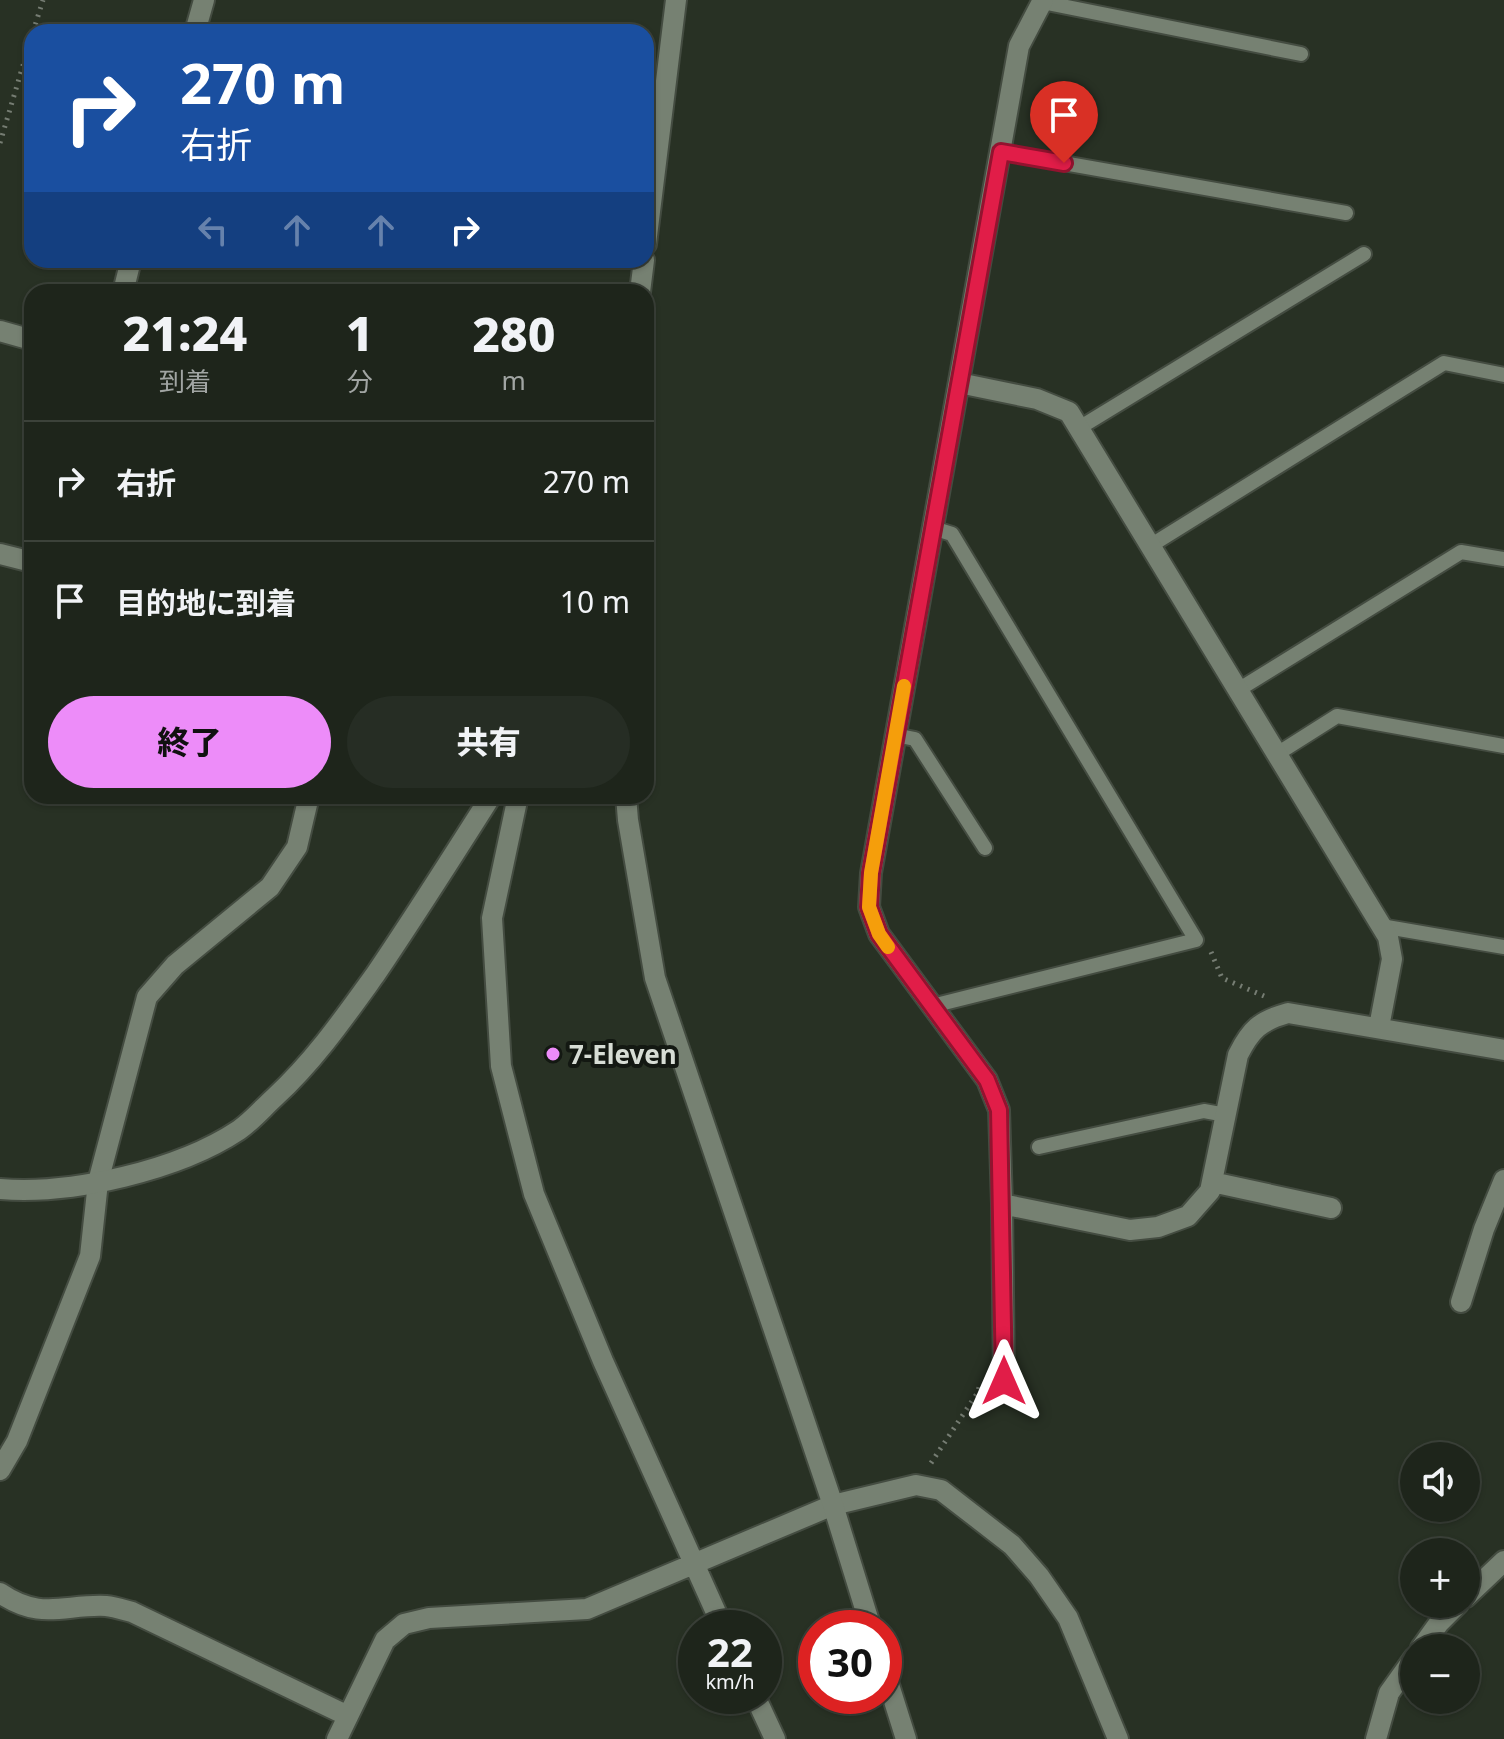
<!DOCTYPE html>
<html lang="ja">
<meta charset="utf-8">
<style>
:root{--surface:#1e251b;--page:#262d24;--text:#f1f3f6;--muted:#a1a5a3;--line:#3c423a;--accent:#ed8cf9}
body{margin:0;font-family:"Noto Sans","Noto Sans JP",sans-serif;background:var(--page);color:var(--text);height:100vh;display:flex;flex-direction:column;font-size:30px;white-space:nowrap}
*{box-sizing:border-box;margin:0}
p{font-size:26px;color:var(--muted)}
.icon{flex:none;width:44px;height:44px;fill:none;stroke:currentColor;stroke-width:2;stroke-linecap:round;stroke-linejoin:round}
.map{position:relative;flex:1;overflow:hidden}
.side{position:absolute;left:24px;top:284px;width:630px;height:520px;display:flex;flex-direction:column;background:var(--surface);border-radius:24px;box-shadow:0 2px 6px #0004,0 0 0 2px var(--line)}
.side>*{flex:none}
.hud{position:absolute;left:24px;top:24px;width:630px;height:244px;border-radius:24px;box-shadow:0 2px 6px #0004,0 0 0 2px var(--line);background:#1a4fa0;color:#fff;overflow:hidden}
.tools{position:absolute;left:1400px;top:1442px;display:grid;gap:16px}
.tools a{display:grid;place-items:center;width:80px;height:80px;border-radius:50%;background:var(--surface);box-shadow:0 2px 6px #0004,0 0 0 2px var(--line);font-size:40px}
.speed{position:absolute;left:678px;top:1610px;display:flex;gap:16px;font-size:40px;font-weight:700;text-align:center}
.speed>*{display:grid;place-content:center;width:104px;height:104px;border-radius:50%;background:var(--surface);box-shadow:0 2px 6px #0004,0 0 0 2px var(--line);line-height:1}
.speed small{font-size:20px;font-weight:400}
.speed .limit{border:12px solid #d22;background:#fff;color:#111}
.pin{position:absolute;display:grid;place-items:center;width:68px;height:68px;color:#fff;margin:-82px -34px;border-radius:50% 50% 50% 0;rotate:-45deg;box-shadow:0 0 8px #0007}
.pin .icon{rotate:45deg}
.me{position:absolute;width:88px;margin:-44px;rotate:0deg;stroke-linejoin:round;filter:drop-shadow(0 0 6px #0008)}
.turn{display:flex;align-items:center;gap:28px;height:168px;padding:0 24px;font-size:36px}
.turn .icon{width:104px;height:104px;stroke-width:2.5}
.turn b{display:block;font-size:56px;line-height:68px}
.lanes{display:flex;align-items:center;height:76px;padding:0 24px;background:#0003;justify-content:center;gap:40px;direction:ltr}
.lanes .off{opacity:.35}
.eta{display:flex;justify-content:space-evenly;align-items:center;height:136px;text-align:center}
.eta b{font-size:48px;font-weight:800;line-height:56px}
.cta{display:flex;gap:16px;margin-top:auto;padding:16px 24px}
.cta a{flex:1;height:92px;border-radius:48px;background:var(--accent);color:#111;font-size:32px;font-weight:800;line-height:92px;text-align:center}
.cta a+a{background:var(--page);color:var(--text)}
ul{padding:0;list-style:none}
li{display:flex;align-items:center;gap:24px;height:120px;padding:0 24px;border-top:2px solid var(--line)}
li div{flex:1}
li b{display:block;font-size:30px}
li em{font-style:normal}
.map>svg:first-child{display:block}
.lines{fill:none;stroke-linecap:round;stroke-linejoin:round}
.lane-casing{stroke:#444c41;stroke-width:18}
.street-casing{stroke:#444c41;stroke-width:24}
.secondary-casing{stroke:#444c41;stroke-width:24}
.path{stroke:#767d73;stroke-width:5;stroke-dasharray:2 6;stroke-linecap:butt}
.lane{stroke:#768172;stroke-width:14}
.street{stroke:#768172;stroke-width:20}
.secondary{stroke:#768172;stroke-width:20}
.route-casing{stroke:#92132f;stroke-width:20}
.route{stroke:#e11d48;stroke-width:14}
.slow{stroke:#f59e0b;stroke-width:14}
.poi-dot{fill:#ed8cf9;stroke:#131812;stroke-width:3}
.labels{text-anchor:middle;dominant-baseline:central;stroke-width:8;stroke-linejoin:round;paint-order:stroke}
.poi-label{font-size:26px;font-weight:bold;fill:#d7ddd5;stroke:#131812;text-anchor:start}
</style>
<div class="map">
<svg width="1504" height="1739" viewBox="0 0 1504 1739">
<rect width="100%" height="100%" fill="#283124"/>
<g class="lines">
<defs>
<path id="lane" d="M 1042,2 L 1301,54
M 1001,152 L 1346,213
M 1079,428 L 1364,254
M 1150,546 L 1444,363 L 1504,375
M 1238,690 L 1461,552 L 1504,559
M 895,735 L 915,739 L 985,848
M 1277,754 L 1337,716 L 1504,746
M 1381,926 L 1504,947
M 932,1006 L 1196,940 L 952,534 L 933,528
M 1039,1147 L 1204,1111 L 1226,1115"/>
<path id="street" d="M 1043,0 L 1019,46 L 871,873 L 869,907 L 879,934 L 987,1080 L 999,1110 L 1002,1204 L 1130,1230 L 1158,1227 L 1188,1216 L 1210,1191 L 1238,1055 C 1251,1029 1260,1021 1288,1013 L 1504,1050
M 195,32 L 204,0
M 123,292 L 131,260
M 0,331 L 32,340
M 959,383 L 1037,399 L 1069,412 L 1388,937 L 1392,959 L 1379,1027
M 0,554 L 32,562
M 518,796 L 492,918 L 501,1066 L 534,1194 L 603,1361 L 723,1628
M 1212,1182 L 1331,1208
M 1002,1204 L 1004,1381
M 1461,1302 L 1484,1229 L 1504,1180
M 0,1470 L 17,1441 L 90,1256 L 98,1182 L 147,997 L 175,965 L 270,887 L 297,847 L 309,796
M 0,1593 C 41,1621 64,1604 106,1606 C 115,1607 124,1610 132,1612 L 348,1716
M 1466,1597 L 1504,1561
M 1421,1648 L 1439,1623 L 1458,1604
M 755,1696 L 775,1739
M 337,1739 L 385,1640 L 404,1624 L 429,1618 L 587,1609 L 833,1505 L 916,1485 L 941,1490 L 1012,1545 L 1039,1576 L 1068,1618 L 1118,1739
M 1376,1739 L 1389,1693 L 1414,1658"/>
<path id="secondary" d="M 646,244 L 676,0
M 640,292 L 644,260
M 626,796 L 628,820 L 655,978 L 833,1505 L 871,1628
M 0,1189 C 72,1195 179,1170 239,1130 C 252,1121 263,1108 275,1097 C 314,1061 344,1018 375,975 C 415,916 453,856 491,796
M 884,1669 L 906,1739"/>
</defs>
<use href="#lane" class="lane-casing"/>
<use href="#street" class="street-casing"/>
<use href="#secondary" class="secondary-casing"/>
<path class="path" d="M 33,32 L 43,0
M 0,143 L 32,35
M 1211,952 L 1222,978 L 1264,996
M 931,1463 L 978,1392 L 979,1387"/>
<use href="#lane" class="lane"/>
<use href="#street" class="street"/>
<use href="#secondary" class="secondary"/>
</g>
<g class="lines">
<defs>
<path id="route" d="M 1004,1381 L 999,1110 L 987,1080 L 879,934 L 869,907 L 871,873 L 1001,152 L 1064,163"/>
</defs>
<use href="#route" class="route-casing"/>
<use href="#route" class="route"/>
<path class="slow" d="M 888,947 L 879,934 L 869,907 L 871,873 L 904,686"/>
</g>
<circle class="poi-dot" cx="553" cy="1054" r="8"/>
<g class="labels">
<g class="poi-label">
<text x="569" y="1054">7-Eleven</text>
</g>
</g>
</svg>
<div class="tools">
<a><svg class="icon" aria-label="sound" viewBox="0 0 24 24"><path d="M4 9h4l5-4v14l-5-4H4zM17 9q2 3 0 6"/></svg></a>
<a>+</a>
<a>−</a>
</div>
<div class="speed"><div>22<small>km/h</small></div><div class="limit">30</div></div>
<div class="pin" style="left:1064px;top:163px;background:#d93025"><svg class="icon" aria-label="arrive" viewBox="0 0 24 24"><path d="M6 21V4h12l-3 4 3 4H6"/></svg></div>
<svg class="me" style="left:1004px;top:1381px" viewBox="-20 -20 40 40"><path d="M0-17L14 15 0 8-14 15z" fill="#e11d48" stroke="#fff" stroke-width="4"/></svg>
<div class="hud">
<div class="turn"><svg class="icon" aria-label="right" viewBox="0 0 24 24"><path d="M7 20v-9h11M14 6l5 5-5 5"/></svg><div><b>270 m</b>右折</div></div>
<div class="lanes"><svg class="icon off" aria-label="left" viewBox="0 0 24 24"><path d="M17 20v-9H6M10 6l-5 5 5 5"/></svg><svg class="icon off" aria-label="ahead" viewBox="0 0 24 24"><path d="M12 20V5M6 11l6-6 6 6"/></svg><svg class="icon off" aria-label="ahead" viewBox="0 0 24 24"><path d="M12 20V5M6 11l6-6 6 6"/></svg><svg class="icon" aria-label="right" viewBox="0 0 24 24"><path d="M7 20v-9h11M14 6l5 5-5 5"/></svg></div>
</div>
<section class="side">
<div class="eta">
<div><b>21:24</b><p>到着</p></div>
<div><b>1</b><p>分</p></div>
<div><b>280</b><p>m</p></div>
</div>
<ul>
<li><svg class="icon" aria-label="right" viewBox="0 0 24 24"><path d="M7 20v-9h11M14 6l5 5-5 5"/></svg><div><b>右折</b></div><em>270 m</em></li>
<li><svg class="icon" aria-label="arrive" viewBox="0 0 24 24"><path d="M6 21V4h12l-3 4 3 4H6"/></svg><div><b>目的地に到着</b></div><em>10 m</em></li>
</ul>
<div class="cta"><a>終了</a><a>共有</a></div>
</section>
</div>
